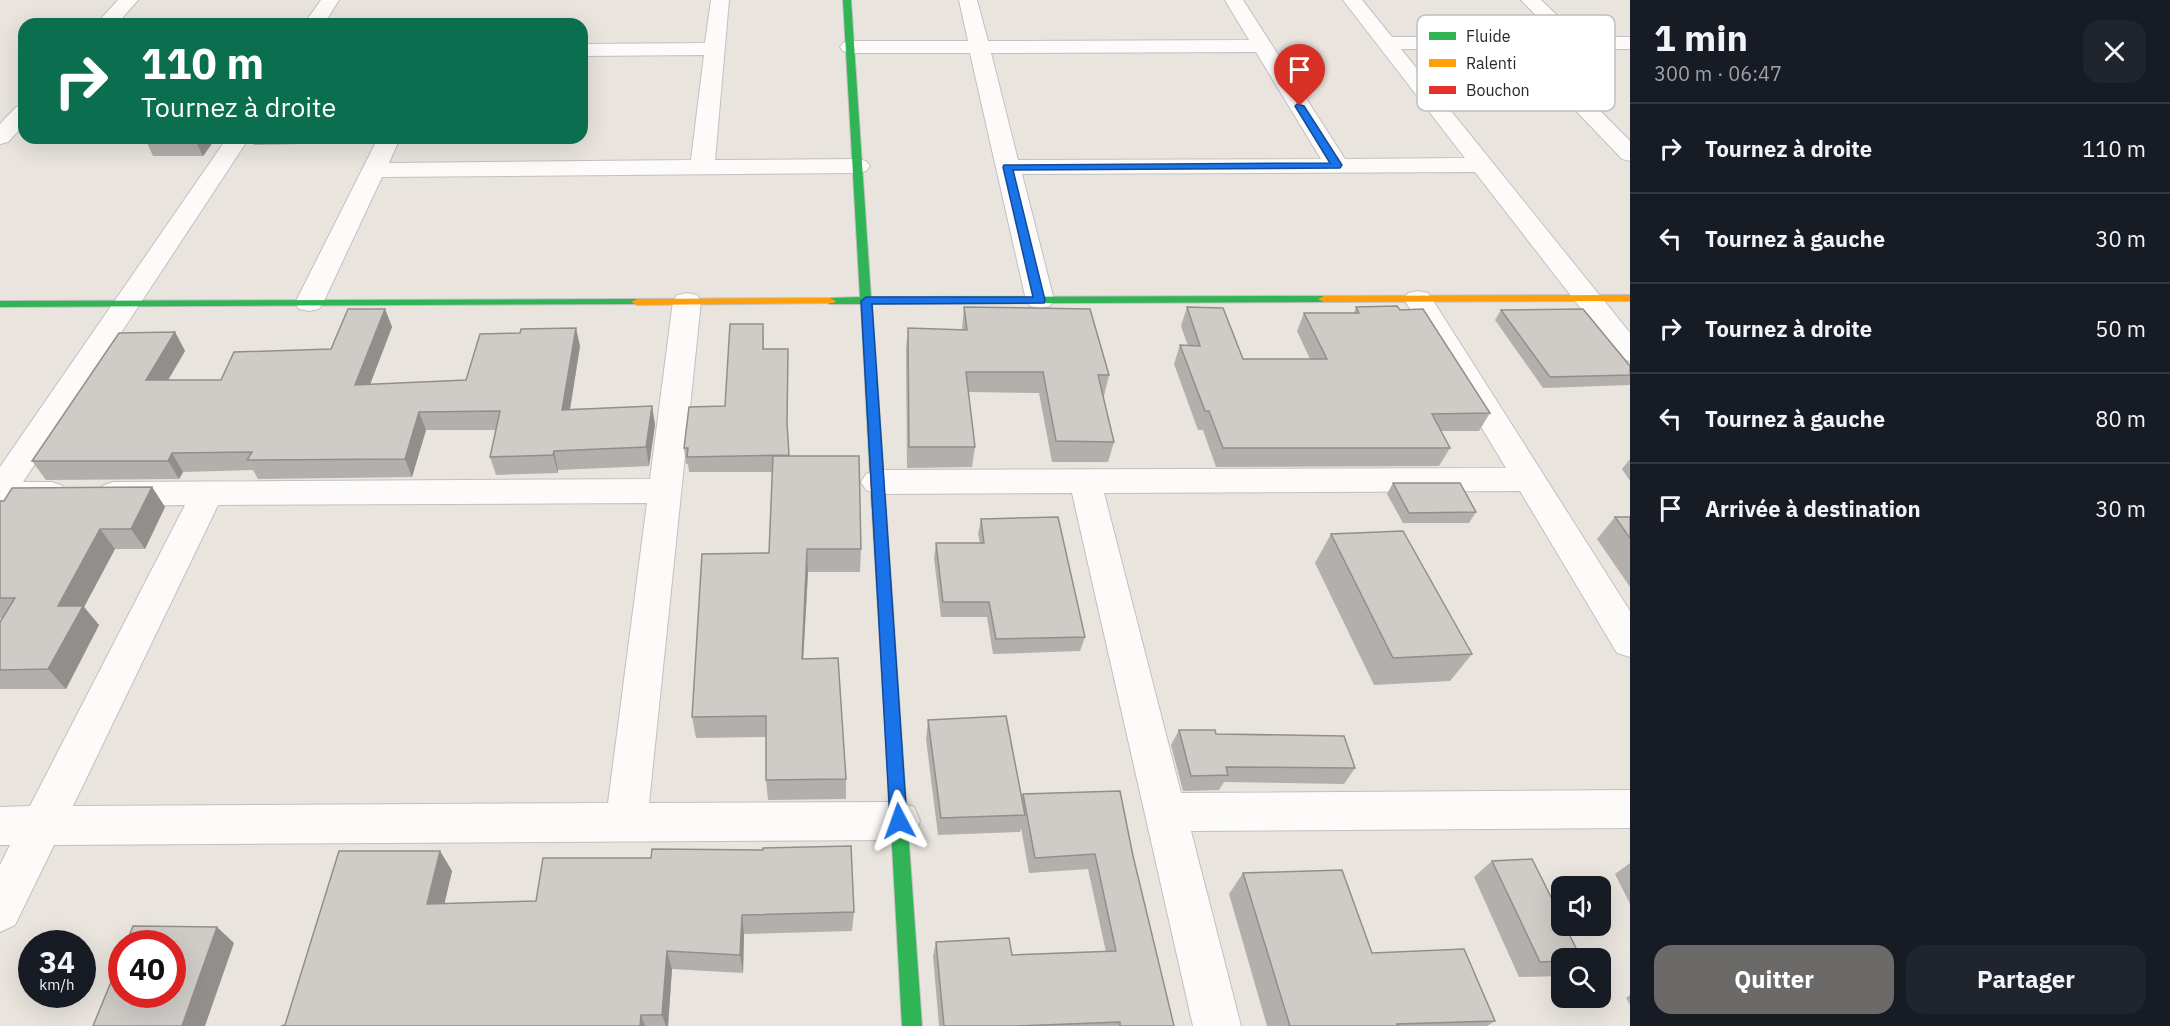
<!DOCTYPE html>
<html lang="fr">
<meta charset="utf-8">
<style>
:root{--surface:#171b24;--page:#20242c;--text:#f1f3f6;--muted:#9ea1a6;--line:#363941;--accent:#6c6a68}
body{margin:0;font-family:"IBM Plex Sans",sans-serif;background:var(--page);color:var(--text);height:100vh;display:flex;flex-direction:column;font-size:22px;white-space:nowrap}
*{box-sizing:border-box;margin:0}
p{font-size:20px;color:var(--muted)}
.icon{flex:none;width:33px;height:33px;fill:none;stroke:currentColor;stroke-width:2;stroke-linecap:round;stroke-linejoin:round}
.map{position:relative;flex:1;overflow:hidden}
.details{display:flex;flex-direction:column;background:var(--surface);width:540px}
.details>*{flex:none}
.hud{position:absolute;left:18px;top:18px;width:570px;height:126px;border-radius:18px;box-shadow:0 6px 24px #0002;background:#0b6e4f;color:#fff;overflow:hidden}
.fabs{position:absolute;left:1551px;top:876px;display:grid;gap:12px}
.fabs a{display:grid;place-items:center;width:60px;height:60px;border-radius:12px;background:var(--surface);box-shadow:0 6px 24px #0002;font-size:30px}
.speed{position:absolute;left:18px;top:930px;display:flex;gap:12px;font-size:30px;font-weight:700;text-align:center}
.speed>*{display:grid;place-content:center;width:78px;height:78px;border-radius:50%;background:var(--surface);box-shadow:0 6px 24px #0002;line-height:1}
.speed small{font-size:15px;font-weight:400}
.speed .limit{border:9px solid #d22;background:#fff;color:#111}
.pin{position:absolute;display:grid;place-items:center;width:51px;height:51px;color:#fff;margin:-62px -26px;border-radius:50% 50% 50% 0;rotate:-45deg;box-shadow:0 0 6px #0007}
.pin .icon{rotate:45deg}
.me{position:absolute;width:66px;margin:-33px;rotate:356deg;stroke-linejoin:round;filter:drop-shadow(0 0 4px #0008)}
.turn{display:flex;align-items:center;gap:21px;height:126px;padding:0 24px;font-size:27px}
.turn .icon{width:78px;height:78px;stroke-width:2.5}
.turn b{display:block;font-size:42px;line-height:51px}
.round{display:grid;place-items:center;flex:none;width:63px;height:63px;border-radius:18px;background:var(--page)}
.head{display:flex;align-items:center;justify-content:space-between;height:102px;padding:0 24px}
h1{font-size:36px;font-weight:700;line-height:45px}
.button{display:flex;gap:12px;margin-top:auto;padding:12px 24px}
.button a{flex:1;height:69px;border-radius:18px;background:var(--accent);color:#fff;font-size:24px;font-weight:700;line-height:69px;text-align:center}
.button a+a{background:var(--page);color:var(--text)}
ul{padding:0;list-style:none}
li{display:flex;align-items:center;gap:18px;height:90px;padding:0 24px;border-top:2px solid var(--line)}
li div{flex:1}
li b{display:block;font-size:22px}
li em{font-style:normal}
main{display:flex;flex:1;min-height:0}
.map>svg:first-child{display:block}
.lines{fill:none;stroke-linecap:round;stroke-linejoin:round}
.street-casing{stroke:#c2c0c0;stroke-width:2}
.fast-casing{stroke:#c2c0c0;stroke-width:2}
.slow-casing{stroke:#c2c0c0;stroke-width:2}
.jam-casing{stroke:#c2c0c0;stroke-width:2}
.street{fill:#fcfbfa;fill-rule:evenodd}
.fast{fill:#30b455;fill-rule:evenodd}
.slow{fill:#ff9f0a;fill-rule:evenodd}
.jam{fill:#e5322d;fill-rule:evenodd}
.wall{fill:#b2afac}
.shaded-wall{fill:#918f8c}
.building{fill:#cfccc8;stroke:#918f8c;stroke-width:1.5}
.route{fill:#1a73e8;stroke:#114b97;stroke-width:1.5}
.key{fill:#fff;stroke:#bfbfbf;stroke-width:1.5}
.key-label{font-size:16px;fill:#292929}
</style>
<main>
<div class="map">
<svg width="1630" height="1026" viewBox="0 0 1630 1026">
<rect width="100%" height="100%" fill="#e9e4de"/>
<g class="lines">
<defs>
<path id="street" d="M 118,0 L 138,0 L 117,24 L 96,24 Z
M 321,0 L 339,0 L 324,24 L 304,24 Z
M 711,0 L 729,0 L 715,160 L 858,159 L 866,161 L 870,166 L 866,171 L 858,173 L 382,177 L 323,303 L 319,309 L 309,311 L 299,309 L 295,303 L 378,138 L 400,138 L 389,163 L 691,160 L 704,55 L 582,56 L 582,44 L 705,43 Z
M 959,0 L 977,0 L 988,41 L 1249,40 L 1225,0 L 1243,0 L 1345,159 L 1465,158 L 1343,0 L 1362,0 L 1392,37 L 1557,37 L 1521,0 L 1541,0 L 1580,37 L 1630,37 L 1630,49 L 1539,49 L 1630,141 L 1630,161 L 1622,159 L 1517,49 L 1401,49 L 1630,333 L 1630,361 L 1620,359 L 1475,172 L 1022,174 L 1054,300 L 1050,306 L 1040,308 L 1030,306 L 1026,300 L 970,53 L 850,53 L 843,51 L 840,47 L 843,43 L 850,41 L 968,41 ZM 1256,52 L 1321,159 L 1018,160 L 991,53 Z
M 24,105 L 24,125 L 8,142 L 0,144 L 0,124 L 16,107 Z
M 227,138 L 249,138 L 23,482 L 52,482 L 63,486 L 68,494 L 63,502 L 52,506 L 0,506 L 0,467 Z
M 1418,291 L 1428,293 L 1432,299 L 1630,611 L 1630,657 L 1617,653 L 1520,491 L 1104,493 L 1181,793 L 1630,790 L 1630,828 L 1191,831 L 1241,1026 L 1193,1026 L 1072,493 L 877,494 L 866,490 L 861,482 L 866,474 L 877,470 L 1506,468 L 1404,299 L 1408,293 Z
M 687,293 L 697,295 L 701,301 L 649,803 L 899,802 L 914,807 L 920,821 L 914,835 L 899,840 L 54,845 L 15,925 L 0,932 L 0,865 L 10,845 L 0,845 L 0,807 L 30,806 L 185,505 L 113,506 L 102,502 L 97,494 L 102,486 L 113,482 L 650,479 L 673,301 L 677,295 ZM 647,503 L 608,803 L 73,806 L 218,505 Z"/>
<path id="fast" d="M 843,0 L 851,0 L 871,297 L 1324,296 L 1330,299 L 1324,302 L 872,304 L 884,477 L 877,482 L 872,480 L 870,477 L 861,304 L 830,304 L 824,301 L 830,298 L 860,297 Z
M 637,299 L 641,300 L 641,304 L 0,307 L 0,301 Z
M 896,766 L 902,768 L 904,773 L 922,1026 L 902,1026 L 888,773 L 890,768 Z"/>
<path id="slow" d="M 1630,295 L 1630,301 L 1324,302 L 1318,299 L 1324,296 Z
M 830,298 L 836,301 L 834,303 L 637,305 L 631,302 L 637,299 Z"/>
<path id="jam" d="M 877,472 L 884,477 L 904,773 L 902,778 L 896,780 L 890,778 L 888,773 L 870,477 Z"/>
</defs>
<use href="#street" class="street-casing"/>
<use href="#fast" class="fast-casing"/>
<use href="#slow" class="slow-casing"/>
<use href="#jam" class="jam-casing"/>
<use href="#street" class="street"/>
<use href="#fast" class="fast"/>
<use href="#slow" class="slow"/>
<use href="#jam" class="jam"/>
</g>
<path class="wall" d="M 145,138 L 216,138 L 203,156 L 153,156 Z
M 251,138 L 349,138 L 346,143 L 254,145 Z
M 964,307 L 1109,375 L 1104,396 L 1103,396 L 1114,442 L 1108,462 L 1052,462 L 1039,393 L 968,392 L 975,447 L 972,467 L 907,468 L 906,349 L 908,328 L 962,330 Z
M 1187,307 L 1243,359 L 1310,359 L 1297,331 L 1304,313 L 1354,313 L 1356,307 L 1400,310 L 1490,413 L 1479,431 L 1441,431 L 1450,448 L 1439,466 L 1216,467 L 1203,430 L 1198,430 L 1174,364 L 1180,345 L 1188,346 L 1181,326 Z
M 385,309 L 392,327 L 370,384 L 466,380 L 580,346 L 570,409 L 652,406 L 655,425 L 649,466 L 558,470 L 558,473 L 496,475 L 490,457 L 496,430 L 426,430 L 412,477 L 258,479 L 253,470 L 183,472 L 179,479 L 46,480 L 32,461 L 175,332 L 185,351 L 168,380 L 221,380 L 331,349 Z
M 1501,310 L 1630,366 L 1630,385 L 1543,388 L 1495,320 Z
M 763,324 L 764,349 L 788,349 L 787,431 L 789,456 L 861,549 L 860,572 L 808,572 L 803,659 L 846,779 L 846,799 L 768,800 L 766,780 L 766,737 L 696,738 L 692,717 L 769,553 L 772,472 L 689,472 L 688,464 L 686,464 L 684,448 L 725,406 Z
M 1630,459 L 1630,481 L 1622,469 Z
M 1393,483 L 1476,512 L 1469,523 L 1403,523 L 1387,494 Z
M 152,487 L 165,507 L 145,549 L 115,549 L 84,607 L 99,625 L 66,689 L 0,689 L 0,622 L 3,618 L 0,618 L 0,501 Z
M 1615,517 L 1630,517 L 1630,587 L 1597,539 Z
M 981,519 L 1085,637 L 1080,651 L 993,654 L 987,617 L 941,617 L 934,558 L 936,543 L 980,543 L 978,534 Z
M 1331,534 L 1472,654 L 1450,681 L 1374,685 L 1315,563 Z
M 928,720 L 1022,797 L 1023,794 L 1133,856 L 1174,1026 L 939,1026 L 933,956 L 936,942 L 1012,955 L 1106,952 L 1088,869 L 1029,873 L 1021,828 L 1020,832 L 938,835 L 926,739 Z
M 1179,730 L 1216,734 L 1355,768 L 1344,784 L 1224,782 L 1219,790 L 1183,791 L 1171,745 Z
M 440,851 L 452,871 L 444,904 L 854,912 L 852,931 L 744,934 L 743,973 L 672,969 L 668,1026 L 281,1026 L 285,1025 Z
M 1492,861 L 1562,958 L 1562,975 L 1561,976 L 1519,977 L 1474,877 Z
M 1630,863 L 1630,904 L 1615,874 Z
M 1243,873 L 1372,953 L 1495,1021 L 1487,1026 L 1267,1026 L 1229,894 Z
M 1630,995 L 1630,1005 L 1626,998 Z"/>
<path class="shaded-wall" d="M 194,138 L 216,138 L 203,156 Z
M 385,309 L 392,327 L 363,403 L 355,385 Z
M 576,328 L 580,346 L 567,428 L 562,410 Z
M 175,332 L 185,351 L 157,399 L 146,380 Z
M 652,406 L 655,425 L 649,466 L 646,447 Z
M 419,412 L 426,430 L 412,477 L 405,459 Z
M 554,451 L 558,470 L 558,473 L 553,455 Z
M 172,453 L 183,472 L 179,479 L 168,461 Z
M 152,487 L 165,507 L 145,549 L 131,529 Z
M 100,529 L 115,549 L 84,607 L 99,625 L 66,689 L 48,669 L 58,606 Z
M 807,549 L 808,572 L 802,681 L 802,659 Z
M 440,851 L 452,871 L 440,923 L 427,904 Z
M 742,915 L 744,934 L 743,973 L 740,955 Z
M 217,927 L 234,943 L 205,1026 L 182,1026 Z
M 667,951 L 672,969 L 668,1026 L 666,1026 L 662,1015 Z
M 641,1015 L 645,1026 L 640,1026 Z"/>
<path class="building" d="M 1397,306 L 1400,310 L 1423,309 L 1490,413 L 1432,414 L 1450,448 L 1223,448 L 1209,411 L 1205,411 L 1180,345 L 1200,346 L 1187,307 L 1223,308 L 1243,359 L 1327,359 L 1304,313 L 1359,313 L 1356,307 Z
M 964,307 L 1090,309 L 1109,375 L 1098,375 L 1114,442 L 1056,441 L 1043,372 L 966,372 L 975,447 L 909,447 L 908,328 L 967,330 Z
M 348,309 L 385,309 L 355,385 L 466,380 L 480,334 L 520,333 L 521,329 L 576,328 L 562,410 L 652,406 L 646,447 L 554,451 L 553,455 L 490,457 L 500,411 L 419,412 L 405,459 L 247,460 L 252,452 L 172,453 L 168,461 L 32,461 L 119,333 L 175,332 L 146,380 L 221,380 L 234,352 L 331,349 Z
M 1583,309 L 1630,366 L 1630,375 L 1550,377 L 1501,310 Z
M 730,324 L 763,324 L 763,349 L 788,349 L 787,423 L 789,455 L 687,457 L 688,448 L 684,448 L 689,407 L 725,406 Z
M 773,456 L 859,456 L 861,549 L 807,549 L 802,659 L 838,658 L 846,779 L 766,780 L 766,716 L 692,717 L 702,554 L 769,553 Z
M 1393,483 L 1460,483 L 1476,512 L 1409,513 Z
M 152,487 L 131,529 L 100,529 L 58,606 L 83,606 L 48,669 L 0,670 L 0,622 L 15,598 L 0,598 L 0,501 L 4,501 L 12,488 Z
M 1058,517 L 1085,637 L 996,639 L 989,602 L 943,602 L 936,543 L 984,543 L 981,519 Z
M 1615,517 L 1630,517 L 1630,538 Z
M 1403,531 L 1472,654 L 1393,658 L 1331,534 Z
M 1006,716 L 1025,815 L 941,818 L 928,720 Z
M 1179,730 L 1215,730 L 1216,734 L 1344,736 L 1355,768 L 1226,767 L 1228,775 L 1191,776 Z
M 1120,791 L 1133,856 L 1174,1026 L 1120,1026 L 1120,1022 L 1016,1026 L 944,1026 L 936,942 L 1009,938 L 1012,955 L 1116,951 L 1095,854 L 1035,858 L 1023,794 Z
M 851,846 L 854,912 L 742,915 L 740,955 L 667,951 L 662,1015 L 641,1015 L 640,1026 L 281,1026 L 285,1025 L 339,851 L 440,851 L 427,904 L 536,901 L 543,858 L 651,858 L 652,849 L 763,850 L 763,848 Z
M 1532,859 L 1562,919 L 1562,926 L 1565,926 L 1581,958 L 1562,958 L 1562,961 L 1540,962 L 1492,861 Z
M 1342,870 L 1372,953 L 1464,949 L 1495,1021 L 1397,1024 L 1398,1026 L 1290,1026 L 1243,873 Z
M 133,926 L 217,927 L 182,1026 L 93,1026 L 122,955 L 122,994 L 172,994 L 172,944 L 126,944 Z"/>
<path class="route" d="M 1297,104 L 1304,106 L 1342,165 L 1340,168 L 1013,170 L 1045,300 L 1044,303 L 872,304 L 907,821 L 905,827 L 899,829 L 893,827 L 890,821 L 861,301 L 866,297 L 1033,297 L 1003,167 L 1004,165 L 1330,163 L 1295,106 Z"/>
<rect x="1417" y="15" width="198" height="96" rx="9" class="key"/>
<rect x="1429" y="32" width="27" height="8" fill="#30b455"/>
<rect x="1429" y="59" width="27" height="8" fill="#ff9f0a"/>
<rect x="1429" y="86" width="27" height="8" fill="#e5322d"/>
<g class="key-label">
<text x="1466" y="42">Fluide</text>
<text x="1466" y="69">Ralenti</text>
<text x="1466" y="96">Bouchon</text>
</g>
</svg>
<div class="fabs">
<a><svg class="icon" aria-label="sound" viewBox="0 0 24 24"><path d="M4 9h4l5-4v14l-5-4H4zM17 9q2 3 0 6"/></svg></a>
<a><svg class="icon" aria-label="search" viewBox="0 0 24 24"><circle cx="10" cy="10" r="6"/><path d="M15 15l6 6"/></svg></a>
</div>
<div class="speed"><div>34<small>km/h</small></div><div class="limit">40</div></div>
<div class="pin" style="left:1300px;top:106px;background:#d93025"><svg class="icon" aria-label="arrive" viewBox="0 0 24 24"><path d="M6 21V4h12l-3 4 3 4H6"/></svg></div>
<svg class="me" style="left:899px;top:821px" viewBox="-20 -20 40 40"><path d="M0-17L14 15 0 8-14 15z" fill="#1a73e8" stroke="#fff" stroke-width="4"/></svg>
<div class="hud">
<div class="turn"><svg class="icon" aria-label="right" viewBox="0 0 24 24"><path d="M7 20v-9h11M14 6l5 5-5 5"/></svg><div><b>110 m</b>Tournez à droite</div></div>
</div>
</div>
<section class="details">
<div class="head"><div><h1>1 min</h1><p>300 m · 06:47</p></div><a class="round"><svg class="icon" aria-label="close" viewBox="0 0 24 24"><path d="M6 6l12 12M18 6L6 18"/></svg></a></div>
<ul>
<li><svg class="icon" aria-label="right" viewBox="0 0 24 24"><path d="M7 20v-9h11M14 6l5 5-5 5"/></svg><div><b>Tournez à droite</b></div><em>110 m</em></li>
<li><svg class="icon" aria-label="left" viewBox="0 0 24 24"><path d="M17 20v-9H6M10 6l-5 5 5 5"/></svg><div><b>Tournez à gauche</b></div><em>30 m</em></li>
<li><svg class="icon" aria-label="right" viewBox="0 0 24 24"><path d="M7 20v-9h11M14 6l5 5-5 5"/></svg><div><b>Tournez à droite</b></div><em>50 m</em></li>
<li><svg class="icon" aria-label="left" viewBox="0 0 24 24"><path d="M17 20v-9H6M10 6l-5 5 5 5"/></svg><div><b>Tournez à gauche</b></div><em>80 m</em></li>
<li><svg class="icon" aria-label="arrive" viewBox="0 0 24 24"><path d="M6 21V4h12l-3 4 3 4H6"/></svg><div><b>Arrivée à destination</b></div><em>30 m</em></li>
</ul>
<div class="button"><a>Quitter</a><a>Partager</a></div>
</section>
</main>
